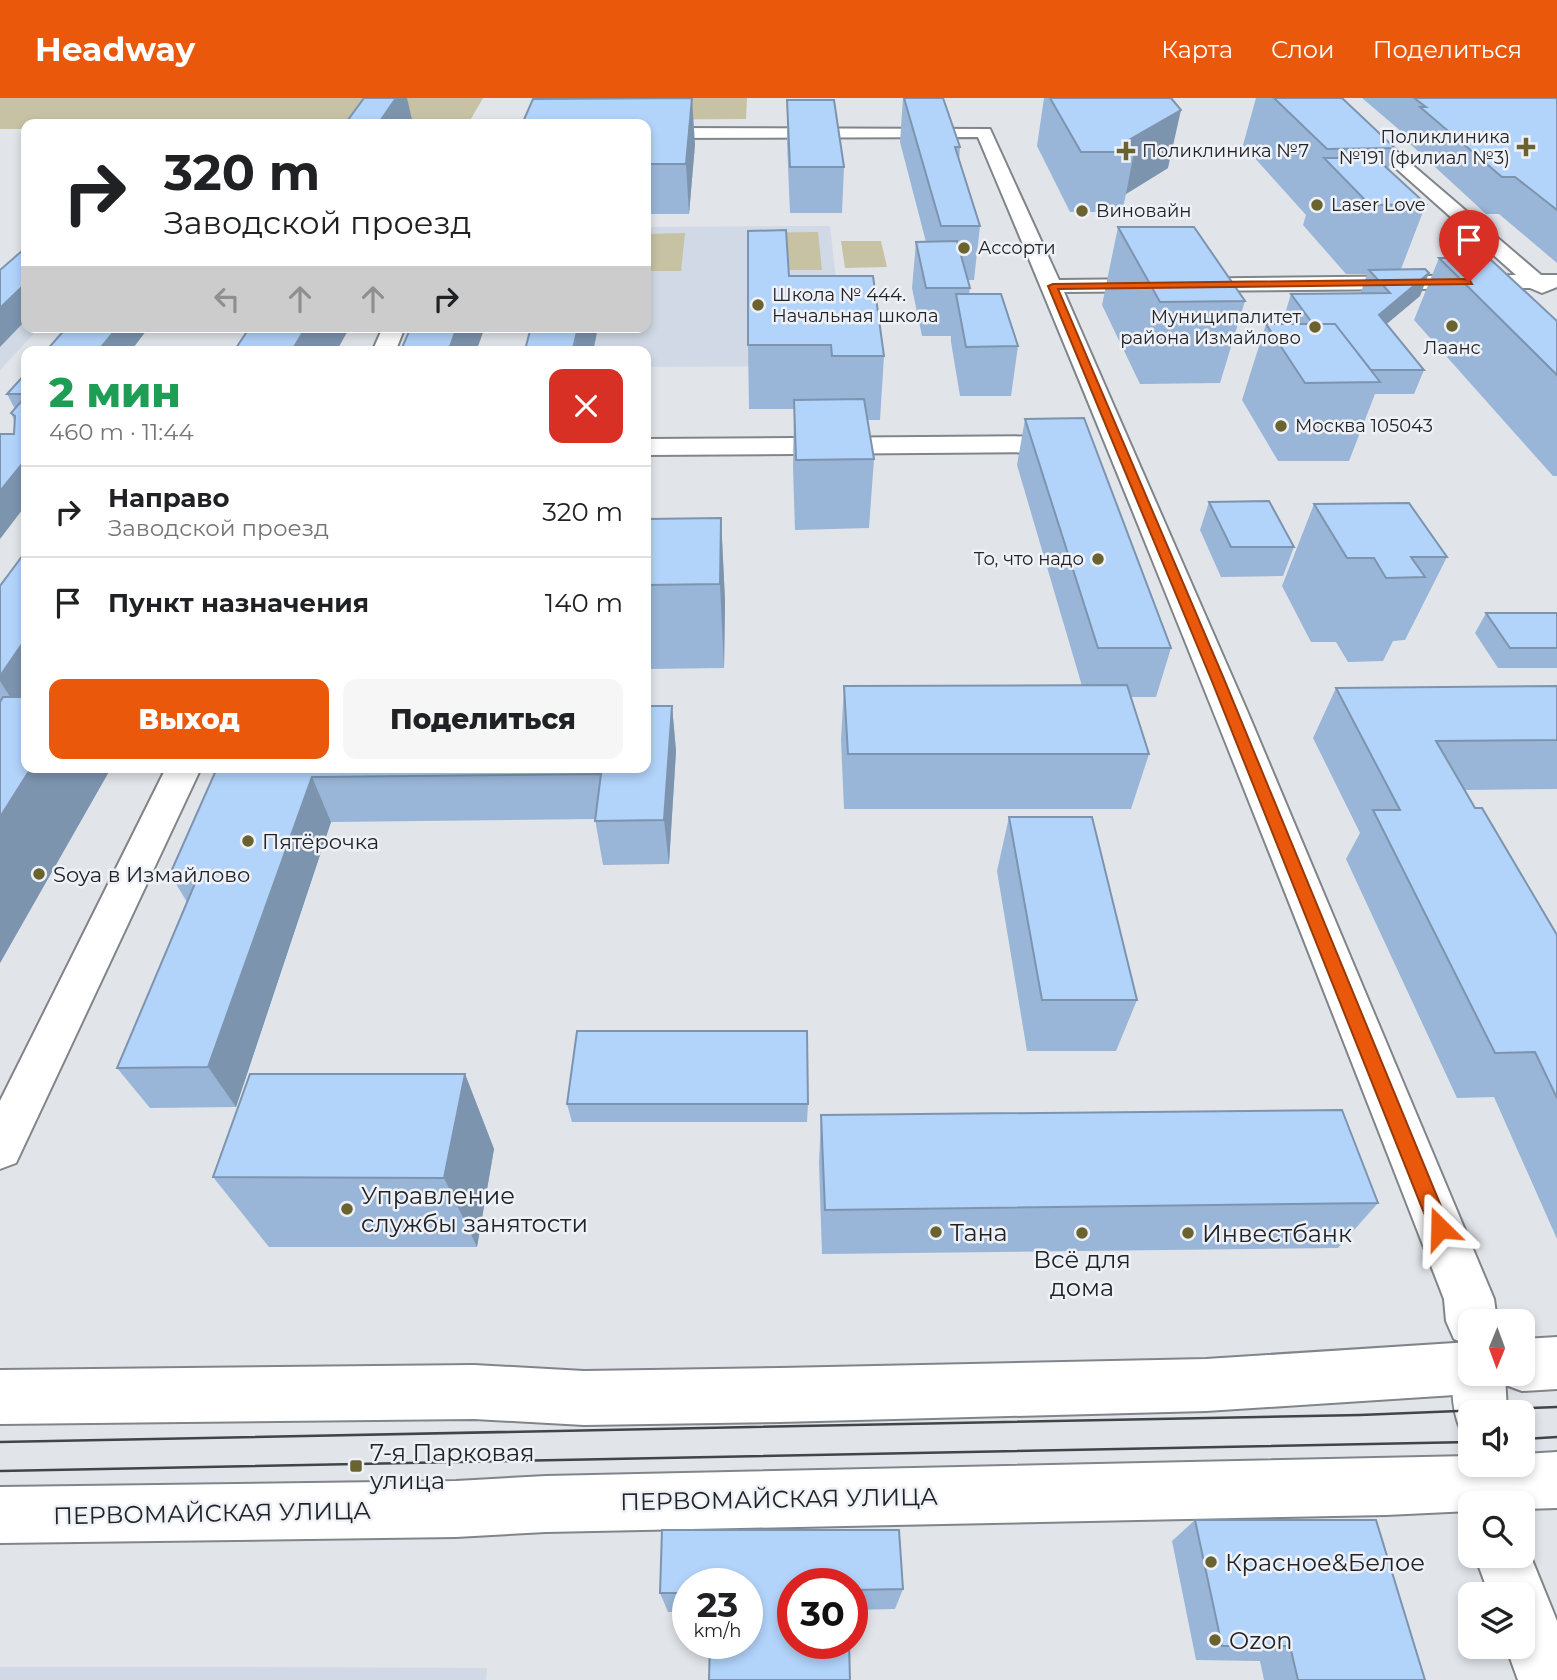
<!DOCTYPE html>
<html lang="ru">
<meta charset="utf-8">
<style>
:root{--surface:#fff;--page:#f6f6f6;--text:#202124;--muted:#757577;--line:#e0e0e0;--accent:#ea580c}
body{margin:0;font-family:Montserrat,sans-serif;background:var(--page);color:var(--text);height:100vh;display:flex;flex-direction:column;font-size:26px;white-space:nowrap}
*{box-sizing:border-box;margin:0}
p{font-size:23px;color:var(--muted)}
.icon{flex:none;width:38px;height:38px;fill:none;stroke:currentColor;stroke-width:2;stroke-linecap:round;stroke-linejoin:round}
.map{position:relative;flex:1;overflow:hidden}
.details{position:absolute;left:21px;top:248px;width:630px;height:427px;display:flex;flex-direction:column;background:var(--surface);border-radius:14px;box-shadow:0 4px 10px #0003}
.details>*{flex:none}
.guide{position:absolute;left:21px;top:21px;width:630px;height:214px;border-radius:14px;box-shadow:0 4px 10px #0003;background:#fff;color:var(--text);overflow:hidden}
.needle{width:46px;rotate:181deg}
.buttons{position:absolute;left:1458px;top:1211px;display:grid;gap:14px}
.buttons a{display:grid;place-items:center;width:77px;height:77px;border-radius:14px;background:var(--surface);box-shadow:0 4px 10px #0003;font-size:35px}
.speed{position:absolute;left:672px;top:1470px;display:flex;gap:14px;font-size:35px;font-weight:700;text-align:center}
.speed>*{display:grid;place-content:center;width:91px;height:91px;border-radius:50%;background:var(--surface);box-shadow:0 4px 10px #0003;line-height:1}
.speed small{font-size:18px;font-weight:400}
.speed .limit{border:10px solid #d22;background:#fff;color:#111}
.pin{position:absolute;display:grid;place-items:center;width:60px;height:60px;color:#fff;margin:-72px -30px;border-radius:50% 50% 50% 0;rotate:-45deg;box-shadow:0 0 7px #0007}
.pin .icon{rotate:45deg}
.me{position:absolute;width:77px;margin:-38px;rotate:338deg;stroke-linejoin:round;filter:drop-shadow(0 0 5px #0008)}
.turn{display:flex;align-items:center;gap:24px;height:147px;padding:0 28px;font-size:32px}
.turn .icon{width:91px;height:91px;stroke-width:2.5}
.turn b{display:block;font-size:49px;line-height:60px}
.lanes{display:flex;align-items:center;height:66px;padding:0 28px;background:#0003;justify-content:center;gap:35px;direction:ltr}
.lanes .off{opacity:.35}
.round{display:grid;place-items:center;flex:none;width:74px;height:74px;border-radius:14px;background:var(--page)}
.overview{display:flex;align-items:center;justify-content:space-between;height:119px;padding:0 28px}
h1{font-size:42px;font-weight:800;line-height:52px;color:#1e9e55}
.button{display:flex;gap:14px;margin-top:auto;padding:14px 28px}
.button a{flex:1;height:80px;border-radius:14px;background:var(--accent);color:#fff;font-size:28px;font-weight:800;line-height:80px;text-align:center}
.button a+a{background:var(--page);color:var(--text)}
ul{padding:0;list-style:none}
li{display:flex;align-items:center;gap:21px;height:91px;padding:0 28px;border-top:2px solid var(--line)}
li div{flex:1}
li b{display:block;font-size:26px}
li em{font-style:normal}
header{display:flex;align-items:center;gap:42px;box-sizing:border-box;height:98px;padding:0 35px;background:var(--accent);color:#fff}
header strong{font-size:33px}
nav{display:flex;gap:38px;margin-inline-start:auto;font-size:24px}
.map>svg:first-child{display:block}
.built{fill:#d0d9e5}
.green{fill:#c6c2a3}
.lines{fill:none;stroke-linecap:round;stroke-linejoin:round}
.street-casing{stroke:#808589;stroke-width:4}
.secondary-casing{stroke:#808589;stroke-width:4}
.street{fill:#fff;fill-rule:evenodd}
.secondary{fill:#fff;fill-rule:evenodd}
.tram{stroke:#424446;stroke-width:2.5}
.wall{fill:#99b5d7}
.shaded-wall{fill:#7d94af}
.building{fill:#b2d3fa;stroke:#7d94af;stroke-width:2}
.route{fill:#ea580c;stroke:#983908;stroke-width:2}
.poi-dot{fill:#6a632f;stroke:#eef2f8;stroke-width:2.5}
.labels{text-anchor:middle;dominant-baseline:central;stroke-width:5;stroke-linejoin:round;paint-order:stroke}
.far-poi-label{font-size:18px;fill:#222325;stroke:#eef2f8;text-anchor:start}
.poi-label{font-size:21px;fill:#222325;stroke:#eef2f8;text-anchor:start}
.near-poi-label{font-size:24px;fill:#222325;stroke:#eef2f8;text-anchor:start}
.near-street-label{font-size:24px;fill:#222325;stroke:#eef2f8}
</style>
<header>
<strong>Headway</strong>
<nav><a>Карта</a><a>Слои</a><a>Поделиться</a></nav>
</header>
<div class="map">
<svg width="1557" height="1582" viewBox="0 0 1557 1582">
<rect width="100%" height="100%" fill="#e1e5ea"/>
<path class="built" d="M 830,128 L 836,181 L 815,268 L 646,269 L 646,254 L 593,254 L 598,229 L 646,229 L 646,129 Z
M 0,205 L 26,205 L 26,229 L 40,229 L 0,272 Z
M 0,1569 L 237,1569 L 487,1570 L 486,1582 L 0,1582 Z"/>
<path class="green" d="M 0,0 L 483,0 L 468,26 L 26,26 L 26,31 L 0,31 Z
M 608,0 L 747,0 L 746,21 L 602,22 Z
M 818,134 L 822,172 L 752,172 L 752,135 Z
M 685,135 L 681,173 L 646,173 L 646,136 Z
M 841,143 L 881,143 L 887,169 L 845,170 Z"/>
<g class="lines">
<defs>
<path id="street" d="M 1317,0 L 1334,0 L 1541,177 L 1557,177 L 1557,189 L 1542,195 L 1530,190 L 1064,194 L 1248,615 L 1494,1201 L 1497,1223 L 1470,1223 L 1470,1248 L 1454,1241 L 1446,1223 L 1444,1201 C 1293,812 1140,423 978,39 L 646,40 L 646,30 L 990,31 L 1059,182 L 1516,177 Z
M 383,229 L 405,229 L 395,254 L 372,254 Z
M 1071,338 L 1080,341 L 1084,346 L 1080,351 L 1071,354 L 646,357 L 646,341 Z
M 166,670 L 201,670 L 16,1065 L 0,1071 L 0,1003 Z
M 1470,1253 L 1470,1276 L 1505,1276 L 1507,1314 L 1470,1314 L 1470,1337 L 1461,1333 C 1450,1307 1450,1283 1460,1257 Z
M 1522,1437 L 1557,1523 L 1557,1582 L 1518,1582 L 1506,1549 L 1522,1549 L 1522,1496 L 1489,1496 L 1475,1458 L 1522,1458 Z"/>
<path id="secondary" d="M 1557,1239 L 1557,1291 L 1522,1293 L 1503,1286 L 1499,1276 L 1522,1276 L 1522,1241 Z
M 1470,1244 L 1470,1276 L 1494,1276 L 1489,1289 L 1470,1296 L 1206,1313 L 780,1324 L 584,1327 L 474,1321 L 0,1326 L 0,1272 L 474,1267 L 584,1273 L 780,1270 L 1206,1261 Z
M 1557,1354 L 1557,1410 L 1522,1411 L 1522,1405 L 1470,1405 L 1470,1413 L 1386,1417 L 546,1434 L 456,1439 L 0,1445 L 0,1389 L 456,1383 L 546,1378 L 1470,1358 L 1470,1367 L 1522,1367 L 1522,1356 Z"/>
</defs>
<use href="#street" class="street-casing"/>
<use href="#secondary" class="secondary-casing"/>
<use href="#street" class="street"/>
<use href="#secondary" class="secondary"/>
<path class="tram" d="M 1522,1341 L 1557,1339
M 0,1344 L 1360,1317 L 1557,1309
M 0,1373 L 1470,1344"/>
</g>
<path class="wall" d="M 903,0 L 943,0 L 960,49 L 959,62 L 980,128 L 974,182 L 968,182 L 970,190 L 969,196 L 1018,248 L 1011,298 L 960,298 L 951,244 L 951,238 L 922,238 L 912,190 L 916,144 L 926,144 L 900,44 Z
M 1044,0 L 1171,0 L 1168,70 L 1126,96 L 1122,114 L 1070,114 L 1037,48 Z
M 1256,0 L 1342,0 L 1395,50 L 1388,71 L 1426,106 L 1401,171 L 1420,198 L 1386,226 L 1424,272 L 1414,296 L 1375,296 L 1349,363 L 1278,363 L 1242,302 L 1266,226 L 1289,226 L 1284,219 L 1291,196 L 1362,196 L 1361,194 L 1367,176 L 1346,176 L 1303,127 L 1306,117 L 1243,47 Z
M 1362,0 L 1557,0 L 1557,165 L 1499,116 L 1486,116 L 1408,44 L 1409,40 Z
M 787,2 L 844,69 L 842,115 L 790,115 L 787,45 Z
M 646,26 L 695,46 L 689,116 L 646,116 Z
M 1118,129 L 1245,203 L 1220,285 L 1140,286 L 1102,207 Z
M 1439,160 L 1557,223 L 1557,378 L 1553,378 L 1414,222 Z
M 789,178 L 884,258 L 880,322 L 868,322 L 874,361 L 869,430 L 795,432 L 793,369 L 794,311 L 749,311 L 748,247 Z
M 67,229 L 158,229 L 155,233 L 146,233 L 130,254 L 45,254 Z
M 598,229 L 593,254 L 525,254 L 525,252 Z
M 26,275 L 26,407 L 14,336 L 14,322 L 11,315 L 15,311 L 7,296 Z
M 1025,321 L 1171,550 L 1156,599 L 1131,599 L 1149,656 L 1131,711 L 844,711 L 841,642 L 844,588 L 1082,588 L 1017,367 Z
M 1209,404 L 1294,449 L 1283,478 L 1221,479 L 1200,432 Z
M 1314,406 L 1447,459 L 1405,542 L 1393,543 L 1383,563 L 1348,564 L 1336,544 L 1311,544 L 1282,488 Z
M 721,420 L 725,503 L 724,570 L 647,571 L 646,561 L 646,421 Z
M 0,488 L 26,670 L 111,670 L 0,865 Z
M 1486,515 L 1557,515 L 1557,570 L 1498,570 L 1475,535 Z
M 1557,588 L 1557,691 L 1464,692 L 1557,837 L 1557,1141 L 1494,999 L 1457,1000 L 1346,761 L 1360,735 L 1313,640 L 1336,590 Z
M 672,608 L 676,653 L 669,766 L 603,767 L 595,721 L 331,724 L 236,1009 L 150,1010 L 117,970 L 187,804 L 170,776 L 217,670 Z
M 1009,719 L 1137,902 L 1116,953 L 1027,953 L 997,773 Z
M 465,976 L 494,1051 L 477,1149 L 269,1149 L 213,1079 Z
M 567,1006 L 808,1006 L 807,1024 L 572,1024 Z
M 821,1017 L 1378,1105 L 1338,1150 L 822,1156 L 819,1065 Z
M 1195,1422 L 1425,1582 L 1264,1582 L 1260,1563 L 1196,1562 L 1172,1443 Z
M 662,1432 L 899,1432 L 903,1491 L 895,1511 L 852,1512 L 852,1486 L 793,1486 L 793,1545 L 849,1545 L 850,1582 L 709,1582 L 710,1545 L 747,1545 L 747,1486 L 688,1486 L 688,1514 L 668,1514 L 660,1495 Z"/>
<path class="shaded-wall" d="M 396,0 L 407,0 L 413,26 L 378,26 Z
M 692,0 L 695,46 L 689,116 L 686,66 Z
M 1181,12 L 1168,70 L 1126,96 L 1134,54 L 1127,43 Z
M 1429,175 L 1420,198 L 1370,240 L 1379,217 Z
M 26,185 L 26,222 L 0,249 L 0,210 Z
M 118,229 L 145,229 L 146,233 L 130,254 L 97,254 Z
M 306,229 L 350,229 L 336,254 L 291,254 Z
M 457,229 L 485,229 L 476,254 L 448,254 Z
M 578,229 L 598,229 L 593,254 L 574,254 Z
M 26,361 L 26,407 L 0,441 L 0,393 Z
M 721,420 L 725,503 L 724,570 L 720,486 Z
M 26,540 L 26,624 L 0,583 L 0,578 Z
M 672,608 L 676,653 L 669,766 L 664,722 Z
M 31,670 L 111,670 L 0,865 L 0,719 Z
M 312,679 L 331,724 L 236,1009 L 208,969 Z
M 465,976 L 494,1051 L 477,1149 L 444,1080 Z"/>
<path class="building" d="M 364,0 L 396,0 L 378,26 L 345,26 Z
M 692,0 L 686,66 L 646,66 L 646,26 L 522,26 L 533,1 Z
M 904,0 L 943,0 L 960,49 L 955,49 L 980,128 L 941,128 Z
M 1050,0 L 1171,0 L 1181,12 L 1127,43 L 1134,54 L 1081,54 Z
M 1274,0 L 1342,0 L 1395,50 L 1327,51 Z
M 1414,0 L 1557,0 L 1557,112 L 1515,79 L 1502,79 L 1420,9 L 1426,9 Z
M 787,2 L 834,2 L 844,69 L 790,69 Z
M 1324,60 L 1376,60 L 1426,106 L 1370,107 Z
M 1118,129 L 1194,129 L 1245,203 L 1160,204 Z
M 786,132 L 789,178 L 873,178 L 884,258 L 832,258 L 831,247 L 748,247 L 748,133 Z
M 957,143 L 970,190 L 926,190 L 916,144 Z
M 23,152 L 26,155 L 26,185 L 0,210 L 0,172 Z
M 1439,160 L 1489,160 L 1557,223 L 1557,277 Z
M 1425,171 L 1429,175 L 1379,217 L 1424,272 L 1371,272 L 1335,226 L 1313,226 L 1291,196 L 1390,195 L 1369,172 Z
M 956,196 L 1001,196 L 1018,248 L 966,249 Z
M 1266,226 L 1335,226 L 1380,284 L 1305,285 Z
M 67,229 L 118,229 L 97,254 L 45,254 Z
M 250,229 L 306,229 L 291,254 L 207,254 L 210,250 L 236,250 Z
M 411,229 L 457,229 L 448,254 L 400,254 Z
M 531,229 L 578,229 L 573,251 L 525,252 Z
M 26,275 L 26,296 L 7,296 Z
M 26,298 L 26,361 L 0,393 L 0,336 L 14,336 L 15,318 L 11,315 Z
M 864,301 L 874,361 L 796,362 L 794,302 Z
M 1084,320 L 1171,550 L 1098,550 L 1025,321 Z
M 1269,403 L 1294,449 L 1231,449 L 1209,404 Z
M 1409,405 L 1447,459 L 1411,459 L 1425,479 L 1386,480 L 1374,460 L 1347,460 L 1314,406 Z
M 721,420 L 720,486 L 646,487 L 646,421 Z
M 26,453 L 26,540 L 0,578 L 0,488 Z
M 1486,515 L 1557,515 L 1557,550 L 1510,550 Z
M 1127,587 L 1149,656 L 848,656 L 844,588 Z
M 1557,588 L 1557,642 L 1436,643 L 1475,710 L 1482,710 L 1557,837 L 1557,1000 L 1535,954 L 1495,955 L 1373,712 L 1400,712 L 1336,590 Z
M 3,599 L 26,599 L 26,670 L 31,670 L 0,719 L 0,604 Z
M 646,608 L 672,608 L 664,722 L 595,723 L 601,676 L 312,679 L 208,969 L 117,970 L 199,776 L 170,776 L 217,670 L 646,670 Z
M 1009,719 L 1092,719 L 1137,902 L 1042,902 Z
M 577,933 L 807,933 L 808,1006 L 567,1006 Z
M 250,976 L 465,976 L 444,1080 L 213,1079 Z
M 1342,1012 L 1378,1105 L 825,1112 L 821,1017 Z
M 1195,1422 L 1376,1422 L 1425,1582 L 1298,1582 L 1290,1548 L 1222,1548 Z
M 662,1432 L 899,1432 L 903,1491 L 852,1492 L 852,1486 L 793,1486 L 793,1545 L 849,1545 L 850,1582 L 709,1582 L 710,1545 L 747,1545 L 747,1486 L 688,1486 L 688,1495 L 660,1495 Z"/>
<path class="route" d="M 1469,181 L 1472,186 L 1058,191 L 1224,581 L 1450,1130 L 1447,1137 L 1440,1139 L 1433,1137 L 1430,1130 L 1211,581 L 1048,188 L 1053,186 Z"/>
<g class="poi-dot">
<path d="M1522.5 38.5h7v7h7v7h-7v7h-7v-7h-7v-7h7z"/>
<path d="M1122.5 42.5h7v7h7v7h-7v7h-7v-7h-7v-7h7z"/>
<circle cx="1317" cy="107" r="7"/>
<circle cx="1082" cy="113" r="7"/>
<circle cx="964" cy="150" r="7"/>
<circle cx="758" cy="207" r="7"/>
<circle cx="1452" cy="228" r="7"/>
<circle cx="1315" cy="229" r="7"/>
<circle cx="1281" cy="328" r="7"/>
<circle cx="1098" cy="461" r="7"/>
<circle cx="248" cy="743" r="7"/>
<circle cx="39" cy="776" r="7"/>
<circle cx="347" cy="1111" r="7"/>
<circle cx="936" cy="1134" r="7"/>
<circle cx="1082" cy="1135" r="7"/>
<circle cx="1188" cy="1135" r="7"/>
<rect x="349" y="1361" width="14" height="14" rx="3.5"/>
<circle cx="1211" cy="1464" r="7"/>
<circle cx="1215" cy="1542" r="7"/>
</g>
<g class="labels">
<g class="far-poi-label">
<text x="1510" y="39" text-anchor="end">Поликлиника<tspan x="1510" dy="21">№191 (филиал №3)</tspan></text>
<text x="1142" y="53">Поликлиника №7</text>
<text x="1331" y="107">Laser Love</text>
<text x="1096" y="113">Виновайн</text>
<text x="978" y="150">Ассорти</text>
<text x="772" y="197">Школа № 444.<tspan x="772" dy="21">Начальная школа</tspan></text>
<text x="1301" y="219" text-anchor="end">Муниципалитет<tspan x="1301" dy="21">района Измайлово</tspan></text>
<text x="1452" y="250" text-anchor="middle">Лаанс</text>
<text x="1295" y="328">Москва 105043</text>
<text x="1084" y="461" text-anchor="end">То, что надо</text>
</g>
<g class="poi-label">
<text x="262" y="743">Пятёрочка</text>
<text x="53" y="776">Soya в Измайлово</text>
</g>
<g class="near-poi-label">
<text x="361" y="1097">Управление<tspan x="361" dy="28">cлужбы занятости</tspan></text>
<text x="950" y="1134">Тана</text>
<text x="1202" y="1135">Инвестбанк</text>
<text x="1082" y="1161" text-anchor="middle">Всё для<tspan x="1082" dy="28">дома</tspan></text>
<text x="370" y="1354">7-я Парковая<tspan x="370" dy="28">улица</tspan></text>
<text x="1225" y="1464">Красное&amp;Белое</text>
<text x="1229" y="1542">Ozon</text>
</g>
<g class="near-street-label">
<text transform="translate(779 1401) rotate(-1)">ПЕРВОМАЙСКАЯ УЛИЦА</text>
<text transform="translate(212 1415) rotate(-1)">ПЕРВОМАЙСКАЯ УЛИЦА</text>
</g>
</g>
</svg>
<div class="buttons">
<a><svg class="needle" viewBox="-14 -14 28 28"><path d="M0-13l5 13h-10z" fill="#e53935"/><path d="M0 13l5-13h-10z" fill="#757577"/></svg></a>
<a><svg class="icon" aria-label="sound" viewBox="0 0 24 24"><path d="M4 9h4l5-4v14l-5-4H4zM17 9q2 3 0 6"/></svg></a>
<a><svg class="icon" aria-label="search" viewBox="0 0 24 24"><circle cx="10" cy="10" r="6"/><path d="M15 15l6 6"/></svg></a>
<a><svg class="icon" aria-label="layers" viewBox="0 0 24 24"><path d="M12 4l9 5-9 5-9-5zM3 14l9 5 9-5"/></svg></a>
</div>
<div class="speed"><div>23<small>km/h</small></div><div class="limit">30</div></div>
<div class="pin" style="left:1469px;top:184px;background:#d93025"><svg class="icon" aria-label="arrive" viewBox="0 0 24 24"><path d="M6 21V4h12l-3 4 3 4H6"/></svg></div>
<svg class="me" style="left:1440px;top:1130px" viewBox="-20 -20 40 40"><path d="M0-17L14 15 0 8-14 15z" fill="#ea580c" stroke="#fff" stroke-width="4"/></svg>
<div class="guide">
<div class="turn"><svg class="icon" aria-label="right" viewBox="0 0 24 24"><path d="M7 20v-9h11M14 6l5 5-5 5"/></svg><div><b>320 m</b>Заводской проезд</div></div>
<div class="lanes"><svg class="icon off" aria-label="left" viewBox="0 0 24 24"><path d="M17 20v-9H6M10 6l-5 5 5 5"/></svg><svg class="icon off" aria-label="ahead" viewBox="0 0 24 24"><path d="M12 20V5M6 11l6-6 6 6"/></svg><svg class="icon off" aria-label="ahead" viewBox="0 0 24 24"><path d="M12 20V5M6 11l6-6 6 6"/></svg><svg class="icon" aria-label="right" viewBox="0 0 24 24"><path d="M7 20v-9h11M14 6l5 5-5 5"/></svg></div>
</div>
<section class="details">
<div class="overview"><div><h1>2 мин</h1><p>460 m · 11:44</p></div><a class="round" style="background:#d93025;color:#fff"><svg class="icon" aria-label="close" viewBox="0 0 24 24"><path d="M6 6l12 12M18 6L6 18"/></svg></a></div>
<ul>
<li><svg class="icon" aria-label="right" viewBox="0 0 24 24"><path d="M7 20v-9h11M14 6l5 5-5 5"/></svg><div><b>Направо</b><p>Заводской проезд</p></div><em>320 m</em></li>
<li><svg class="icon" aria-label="arrive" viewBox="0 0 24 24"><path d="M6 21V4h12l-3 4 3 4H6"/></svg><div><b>Пункт назначения</b></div><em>140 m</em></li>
</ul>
<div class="button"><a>Выход</a><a>Поделиться</a></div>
</section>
</div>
